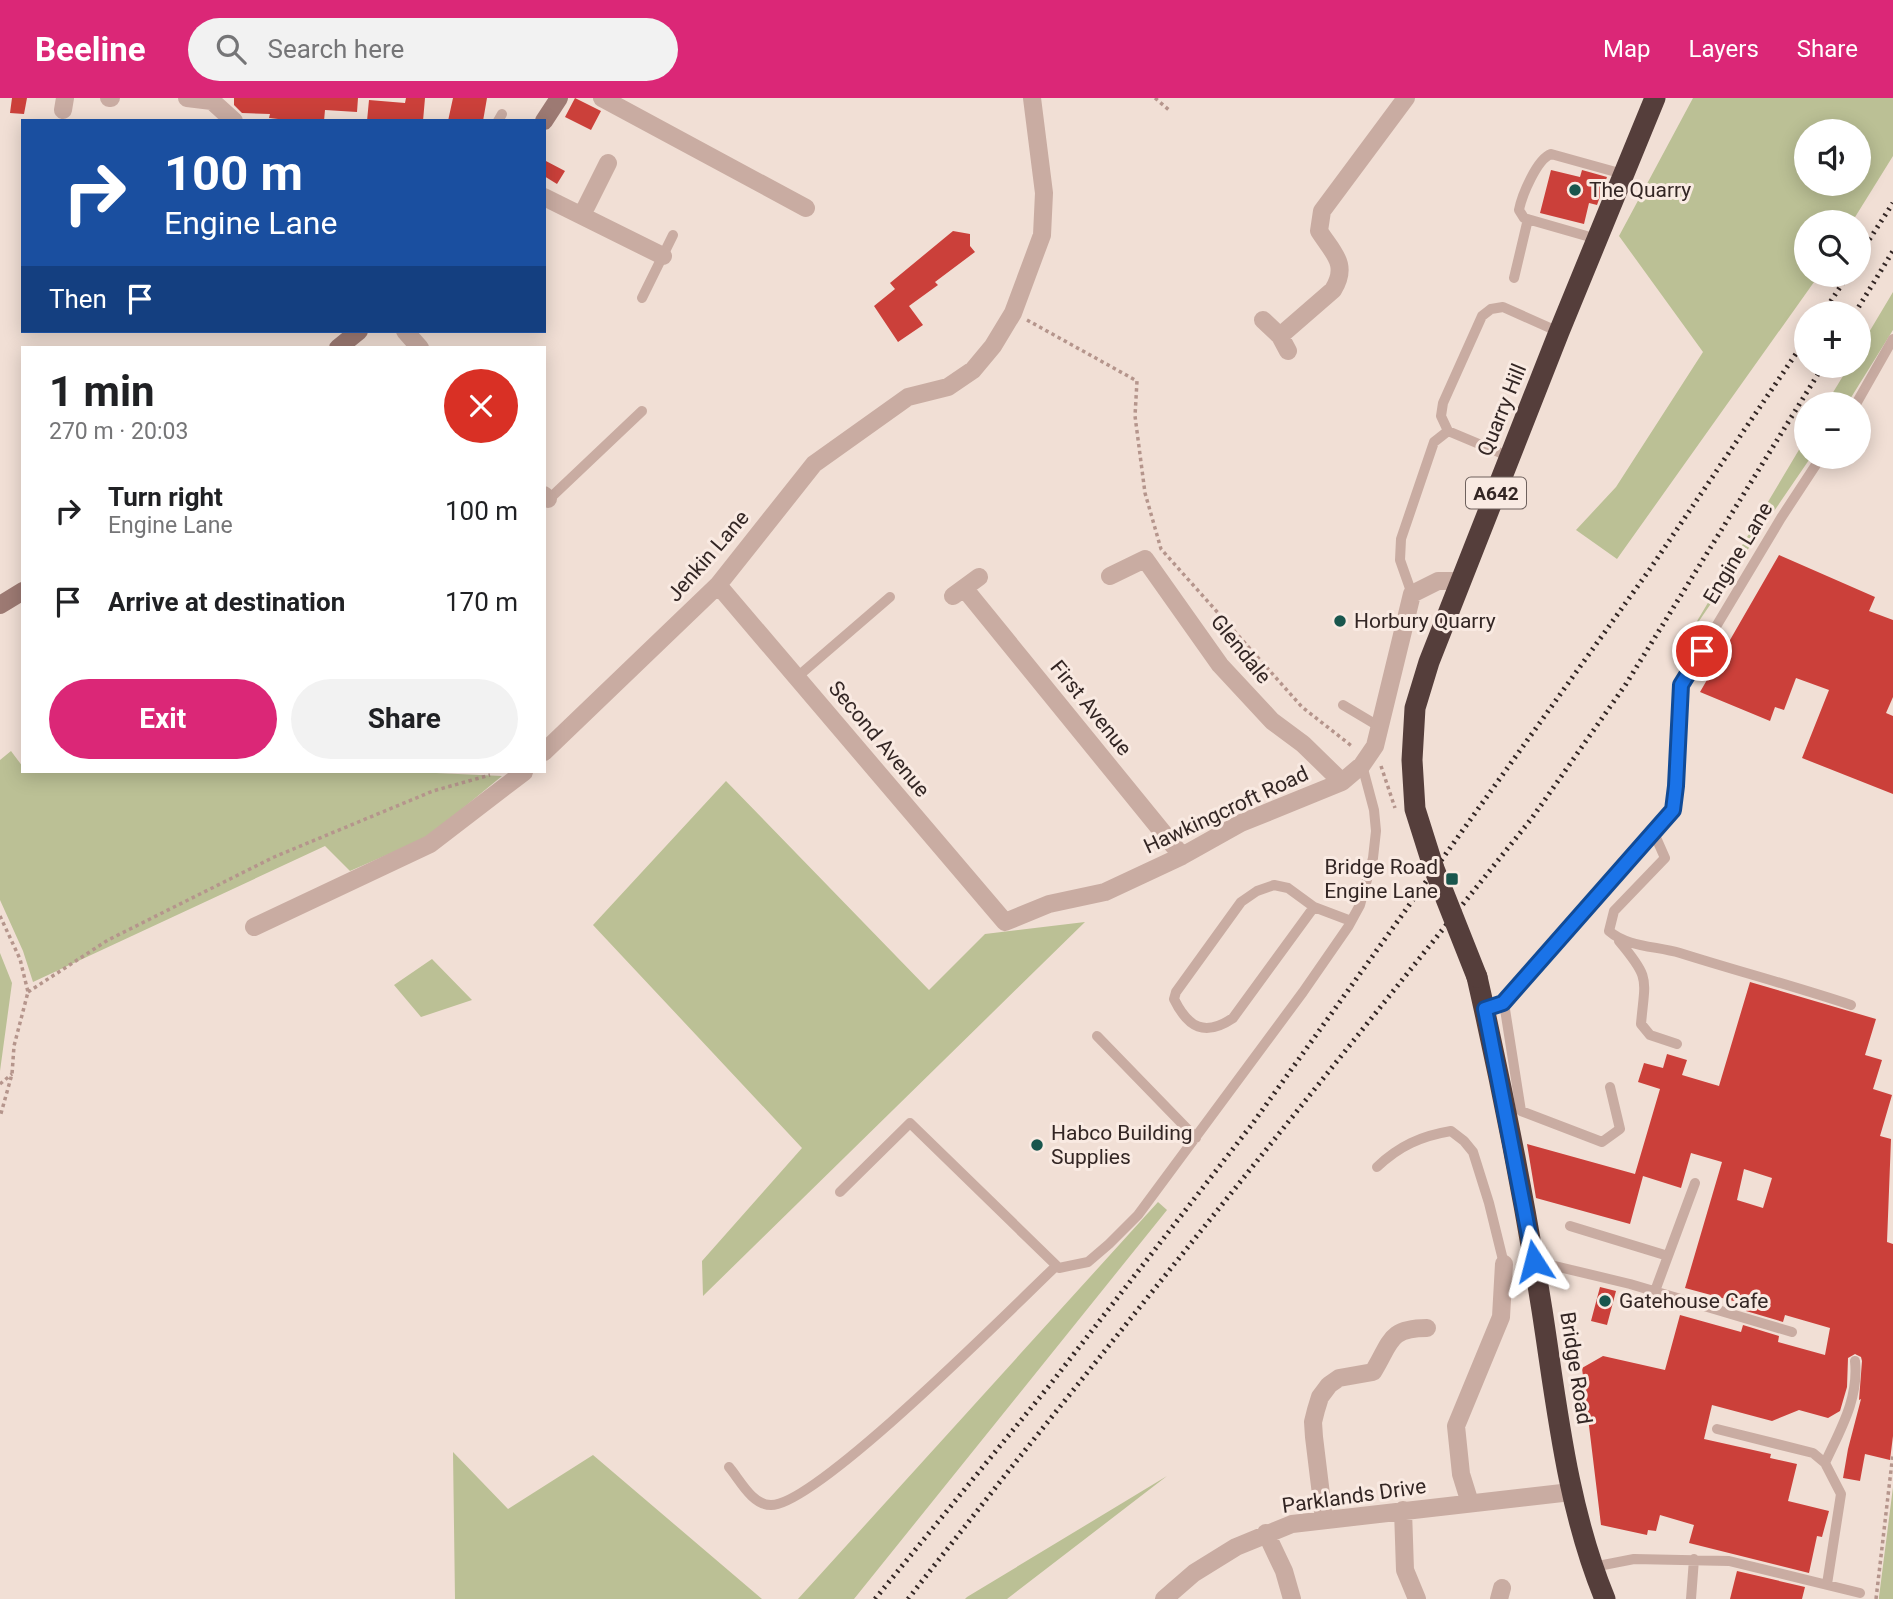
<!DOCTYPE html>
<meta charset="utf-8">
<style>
:root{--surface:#fff;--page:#f2f2f2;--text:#202124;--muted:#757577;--accent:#db2777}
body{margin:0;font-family:Roboto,sans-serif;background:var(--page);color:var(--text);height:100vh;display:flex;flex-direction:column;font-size:26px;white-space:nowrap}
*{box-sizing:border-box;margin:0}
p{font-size:23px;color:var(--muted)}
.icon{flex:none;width:38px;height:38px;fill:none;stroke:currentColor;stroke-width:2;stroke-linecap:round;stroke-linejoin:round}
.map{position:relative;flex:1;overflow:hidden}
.sheet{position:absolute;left:21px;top:248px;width:525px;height:427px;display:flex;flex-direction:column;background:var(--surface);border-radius:0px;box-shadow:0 4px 18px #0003}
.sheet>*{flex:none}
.top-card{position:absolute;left:21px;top:21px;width:525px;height:214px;border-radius:0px;box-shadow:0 4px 18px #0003;background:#1a4fa0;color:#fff;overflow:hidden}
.buttons{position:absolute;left:1794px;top:21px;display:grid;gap:14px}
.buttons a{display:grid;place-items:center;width:77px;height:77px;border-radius:50%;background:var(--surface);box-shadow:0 4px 18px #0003;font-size:35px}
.pin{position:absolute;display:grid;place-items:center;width:60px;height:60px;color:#fff;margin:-30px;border:4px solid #fff;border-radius:50%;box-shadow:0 2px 7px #0007}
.me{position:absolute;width:77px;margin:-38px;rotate:351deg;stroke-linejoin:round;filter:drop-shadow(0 0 5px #0008)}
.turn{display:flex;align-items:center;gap:24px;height:147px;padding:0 28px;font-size:32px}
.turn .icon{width:91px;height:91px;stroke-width:2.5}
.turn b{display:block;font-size:49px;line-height:60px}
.then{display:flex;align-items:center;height:66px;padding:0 28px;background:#0003;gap:14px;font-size:26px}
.round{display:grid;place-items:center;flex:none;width:74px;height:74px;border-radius:37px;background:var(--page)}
.head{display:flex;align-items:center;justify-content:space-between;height:119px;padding:0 28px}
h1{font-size:42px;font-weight:700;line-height:52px}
.action{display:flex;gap:14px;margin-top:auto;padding:14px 28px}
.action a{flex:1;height:80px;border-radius:42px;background:var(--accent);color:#fff;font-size:28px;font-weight:700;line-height:80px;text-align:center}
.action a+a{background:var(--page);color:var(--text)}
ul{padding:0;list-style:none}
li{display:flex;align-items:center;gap:21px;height:91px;padding:0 28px}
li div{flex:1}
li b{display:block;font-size:26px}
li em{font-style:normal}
header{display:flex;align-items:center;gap:42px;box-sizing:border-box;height:98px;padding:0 35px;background:var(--accent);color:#fff}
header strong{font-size:33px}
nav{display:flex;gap:38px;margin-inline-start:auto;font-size:24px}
.search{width:490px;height:63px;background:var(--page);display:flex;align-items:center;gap:18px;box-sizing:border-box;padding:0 24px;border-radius:38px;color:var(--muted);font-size:26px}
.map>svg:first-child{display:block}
.green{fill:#bbc095;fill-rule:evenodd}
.building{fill:#cb403a;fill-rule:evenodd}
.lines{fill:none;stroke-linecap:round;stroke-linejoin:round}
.path{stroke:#b5958c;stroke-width:3.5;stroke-dasharray:3.5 3.5;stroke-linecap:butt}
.lane{stroke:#c9aca2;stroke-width:10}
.street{stroke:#c9aca2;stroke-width:18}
.secondary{stroke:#9d7a73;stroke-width:18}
.highway{stroke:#553e3b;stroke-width:21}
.rail{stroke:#332624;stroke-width:5;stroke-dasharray:2 5;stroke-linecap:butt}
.highway-bridge{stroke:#553e3b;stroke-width:21}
.route-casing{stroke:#114b97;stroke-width:18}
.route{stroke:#1a73e8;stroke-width:12}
.poi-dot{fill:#19564d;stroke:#f9eae2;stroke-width:2.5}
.labels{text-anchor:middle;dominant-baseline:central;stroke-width:6;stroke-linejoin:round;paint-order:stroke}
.shield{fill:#f9eae2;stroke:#6e615d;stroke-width:2}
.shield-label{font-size:19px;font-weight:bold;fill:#332624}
.poi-label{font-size:21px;fill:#332624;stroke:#f9eae2;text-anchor:start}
.street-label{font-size:21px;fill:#332624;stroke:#f9eae2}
</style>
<header>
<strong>Beeline</strong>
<div class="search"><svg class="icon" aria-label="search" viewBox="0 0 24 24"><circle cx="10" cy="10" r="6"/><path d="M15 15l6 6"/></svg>Search here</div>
<nav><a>Map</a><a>Layers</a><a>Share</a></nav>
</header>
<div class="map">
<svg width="1893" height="1501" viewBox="0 0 1893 1501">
<rect width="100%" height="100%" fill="#f1dfd5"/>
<path class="green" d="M 1693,0 L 1893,0 L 1893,58 L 1852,124 L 1806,124 L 1806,177 L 1819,177 L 1617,461 L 1576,432 L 1616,389 L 1703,254 L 1619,138 ZM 1806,33 L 1858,33 L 1858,86 L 1806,86 Z
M 1893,194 L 1893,232 L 1847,306 L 1826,306 L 1849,268 L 1858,268 L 1859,251 Z
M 1806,340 L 1806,359 L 1811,359 L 1684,545 Z
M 11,653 L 23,669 L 23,674 L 414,674 L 502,678 L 428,739 L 350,773 L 325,748 L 33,884 L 23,853 L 0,802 L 0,662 Z
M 726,683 L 929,892 L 985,836 L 1085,824 L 703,1198 L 702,1163 L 802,1050 L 593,827 Z
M 0,855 L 12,885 L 0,973 Z
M 432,861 L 472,902 L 421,919 L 394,887 Z
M 1158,1104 L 1167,1112 L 854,1501 L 798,1501 Z
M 453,1354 L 508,1411 L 593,1357 L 762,1501 L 455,1501 Z
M 1167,1378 L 1007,1501 L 965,1501 L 967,1499 Z
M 1893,1389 L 1893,1501 L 1879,1501 L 1879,1499 Z"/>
<path class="building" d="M 12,0 L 27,0 L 24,16 L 10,15 Z
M 234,0 L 358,0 L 357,14 L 325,12 L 324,23 L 296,23 L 269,20 L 270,16 L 242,15 L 234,7 Z
M 406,0 L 425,0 L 423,23 L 367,23 L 369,2 L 405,5 Z
M 453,0 L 487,0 L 483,23 L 448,23 Z
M 575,0 L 601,13 L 591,32 L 565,19 Z
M 544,62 L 565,73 L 557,86 L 544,78 Z
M 1551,72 L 1580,79 L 1582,72 L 1607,79 L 1597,107 L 1589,105 L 1584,126 L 1540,115 Z
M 953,133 L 970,136 L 970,148 L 975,154 L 935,184 L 938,187 L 909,208 L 923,227 L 898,244 L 874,208 L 895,191 L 890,185 Z
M 1779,457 L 1875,499 L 1869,513 L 1893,522 L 1893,599 L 1886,615 L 1893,618 L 1893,696 L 1802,660 L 1829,592 L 1796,580 L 1784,612 L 1775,609 L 1770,623 L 1700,594 Z
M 1750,884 L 1876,921 L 1865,957 L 1882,962 L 1873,991 L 1892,997 L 1880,1038 L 1891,1041 L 1887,1144 L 1893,1146 L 1893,1338 L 1890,1362 L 1865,1356 L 1860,1383 L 1843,1380 L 1848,1351 L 1861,1301 L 1859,1302 L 1862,1263 L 1861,1259 L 1855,1256 L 1848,1260 L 1847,1289 L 1840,1313 L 1828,1320 L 1799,1312 L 1772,1323 L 1712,1307 L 1704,1341 L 1771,1356 L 1770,1360 L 1797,1366 L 1788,1403 L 1829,1413 L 1822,1439 L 1817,1438 L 1809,1475 L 1689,1445 L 1694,1427 L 1660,1417 L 1656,1433 L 1648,1432 L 1647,1437 L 1601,1427 L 1582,1270 L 1603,1258 L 1665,1272 L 1680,1217 L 1741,1234 L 1743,1227 L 1779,1238 L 1778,1244 L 1825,1257 L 1830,1230 L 1785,1217 L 1783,1224 L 1746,1213 L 1748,1207 L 1685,1190 L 1722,1064 L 1691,1055 L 1681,1090 L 1643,1078 L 1630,1126 L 1536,1100 L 1527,1046 L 1635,1076 L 1660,991 L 1638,984 L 1644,965 L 1663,970 L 1667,956 L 1687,962 L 1682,977 L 1719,988 ZM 1744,1071 L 1772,1080 L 1763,1110 L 1737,1102 Z
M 1600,1189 L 1616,1193 L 1607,1227 L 1591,1223 Z
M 1737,1473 L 1805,1489 L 1802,1501 L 1730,1501 Z"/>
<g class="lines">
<path class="path" d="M 1155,0 L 1169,12
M 1027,222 L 1137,283 L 1135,318 L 1145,395 L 1161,451 L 1302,609 L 1353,649
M 1381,668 L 1395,710
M 0,818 L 20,861 L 28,894 L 14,948 L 12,976 L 0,1019
M 28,894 L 108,842 L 274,759 L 433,693 L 490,677
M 0,986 L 12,976
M 1876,1501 L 1893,1355"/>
<path class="lane" d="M 498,23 L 502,16
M 1597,141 L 1524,120 L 1519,112 C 1522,97 1537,61 1551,56 L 1623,76
M 1514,180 L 1528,121
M 642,200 L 673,137
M 1856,306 L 1893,241
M 1510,359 L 1448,333 L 1441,318 L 1443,305 L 1482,218 L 1491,211 L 1503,209 L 1559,234
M 546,404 L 642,313
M 1412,496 L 1400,462 L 1401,441 L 1434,344 L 1448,333
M 796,580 L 890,499
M 1343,607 L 1380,629
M 1654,735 L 1665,760 L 1614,813 L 1609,833 C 1627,849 1656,848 1680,855 C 1737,873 1794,888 1851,907
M 1314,809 L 1233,920 C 1205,939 1188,930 1174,901 L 1176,894 L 1241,804 L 1257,793 L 1274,787 L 1288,790 L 1314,809 L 1351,823
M 1619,843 C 1651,881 1645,880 1641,926 L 1650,937 L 1677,946
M 1504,905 L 1521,1013 L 1602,1044 L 1620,1031 L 1610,989
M 1484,911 L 1504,905 L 1673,712 L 1681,587 L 1781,420 L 1821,359
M 1097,938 L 1196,1040
M 1377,1069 C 1399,1048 1421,1038 1451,1033 L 1464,1043 L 1473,1054 L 1489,1105 L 1504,1166
M 840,1094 L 910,1025 L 1059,1170 L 1088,1164 L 1109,1146 L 1138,1117 L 1303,894 L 1348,829 L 1360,807 L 1373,760 L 1376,733 L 1374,712 L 1362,667
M 1570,1128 L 1668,1158
M 1534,1163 L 1630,1186 L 1792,1234
M 1655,1193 L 1695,1085
M 1717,1331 L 1813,1355 L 1825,1365 L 1841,1396 L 1827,1486
M 1825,1365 C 1840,1332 1859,1301 1855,1263
M 729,1369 C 740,1382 752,1407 771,1407 C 817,1407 1013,1209 1056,1168
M 1593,1469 L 1634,1461 L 1729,1463 L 1860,1495
M 1691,1501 L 1694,1461"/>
<path class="street" d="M 109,0 L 111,0
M 187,0 L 212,3 L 234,23
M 602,0 L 806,110
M 63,12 L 65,0
M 544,99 L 663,158
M 582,117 L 608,65
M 1263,222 L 1280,238 L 1288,253
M 405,233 L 420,250
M 1280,238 L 1333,192 C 1349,166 1333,155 1319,133 L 1322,113 L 1406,0
M 544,397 L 548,401
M 1110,478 L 1145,461 L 1220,567 L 1272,623 L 1303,646 L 1342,684
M 718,487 L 1005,824 L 1049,806 L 1105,794 L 1182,758 L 1241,725 L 1342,684 L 1362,667 L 1375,648 L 1412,496 L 1438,483 L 1462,483
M 964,490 L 1182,758
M 953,498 L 979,479
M 544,654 L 718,487 L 814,366 L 908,299 L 948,289 L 973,272 L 993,248 L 1013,215 L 1042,137 L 1044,95 L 1032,0
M 254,829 L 430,746 L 524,674
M 1470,1405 L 1461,1376 L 1456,1328 L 1501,1219 L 1504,1166
M 1403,1412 L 1405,1472 L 1417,1501
M 1324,1421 L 1314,1339 L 1313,1324 L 1316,1312 L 1320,1299 L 1329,1287 L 1339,1280 L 1373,1274 C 1391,1245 1388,1230 1427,1230
M 1266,1435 L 1284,1473 L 1292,1501
M 1164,1501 L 1194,1475 L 1236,1449 L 1292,1426 L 1571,1394
M 1499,1501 L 1502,1490"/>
<path class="secondary" d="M 544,23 L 559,0
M 338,250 L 359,233
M 0,507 L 23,493"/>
<path class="highway" d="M 1433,768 L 1415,711 L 1412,662 L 1415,610 L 1429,564 L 1559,234 L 1655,0
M 1477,879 C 1502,989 1524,1100 1542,1212 C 1557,1309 1567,1409 1605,1501"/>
<path class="rail" d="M 1858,159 L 1893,105
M 1823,215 L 1848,177
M 1855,215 L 1893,153
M 875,1501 L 1049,1288 L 1253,1025 L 1650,471 L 1806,241
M 908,1501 L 1010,1371 L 1532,720 L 1626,586 L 1823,268"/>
<path class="highway-bridge" d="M 1433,768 L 1477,879"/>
</g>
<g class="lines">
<defs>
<path id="route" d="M 1534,1163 L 1485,911 L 1503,905 L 1673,712 L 1676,688 L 1681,587 L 1702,553"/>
</defs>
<use href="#route" class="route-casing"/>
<use href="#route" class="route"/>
</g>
<g class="poi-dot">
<circle cx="1575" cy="92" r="7"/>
<circle cx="1340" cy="523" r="7"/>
<rect x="1445" y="774" width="14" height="14" rx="3.5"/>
<circle cx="1037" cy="1047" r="7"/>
<circle cx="1605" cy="1203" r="7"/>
</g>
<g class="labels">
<rect class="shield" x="1466" y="379.5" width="60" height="31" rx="5"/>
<g class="shield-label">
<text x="1496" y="395">A642</text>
</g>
<g class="poi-label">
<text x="1589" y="92">The Quarry</text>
<text x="1354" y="523">Horbury Quarry</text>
<text x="1438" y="769" text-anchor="end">Bridge Road<tspan x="1438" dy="24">Engine Lane</tspan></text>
<text x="1051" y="1035">Habco Building<tspan x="1051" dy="24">Supplies</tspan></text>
<text x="1619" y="1203">Gatehouse Cafe</text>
</g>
<g class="street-label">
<text transform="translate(1502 312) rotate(-68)">Quarry Hill</text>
<text transform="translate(1738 455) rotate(-59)">Engine Lane</text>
<text transform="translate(708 458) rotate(-49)">Jenkin Lane</text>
<text transform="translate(1241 551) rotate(51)">Glendale</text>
<text transform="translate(1091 610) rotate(51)">First Avenue</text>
<text transform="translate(879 641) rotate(50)">Second Avenue</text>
<text transform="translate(1226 712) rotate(-25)">Hawkingcroft Road</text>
<text transform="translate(1576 1270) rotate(81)">Bridge Road</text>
<text transform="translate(1354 1398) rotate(-8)">Parklands Drive</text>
</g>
</g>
</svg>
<div class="buttons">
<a><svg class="icon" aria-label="sound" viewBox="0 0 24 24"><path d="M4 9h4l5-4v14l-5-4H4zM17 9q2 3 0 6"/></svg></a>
<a><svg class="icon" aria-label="search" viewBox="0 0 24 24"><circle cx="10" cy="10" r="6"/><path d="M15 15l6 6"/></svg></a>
<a>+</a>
<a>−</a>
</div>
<div class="pin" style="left:1702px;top:553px;background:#d93025"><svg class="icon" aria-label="arrive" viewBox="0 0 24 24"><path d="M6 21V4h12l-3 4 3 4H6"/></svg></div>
<svg class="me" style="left:1534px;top:1163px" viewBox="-20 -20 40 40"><path d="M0-17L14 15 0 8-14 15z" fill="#1a73e8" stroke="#fff" stroke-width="4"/></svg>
<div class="top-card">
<div class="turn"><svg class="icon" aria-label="right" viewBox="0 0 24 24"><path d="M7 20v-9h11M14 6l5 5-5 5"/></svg><div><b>100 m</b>Engine Lane</div></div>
<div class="then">Then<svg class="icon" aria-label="arrive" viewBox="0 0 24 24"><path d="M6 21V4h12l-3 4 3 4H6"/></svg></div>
</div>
<section class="sheet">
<div class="head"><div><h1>1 min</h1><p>270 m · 20:03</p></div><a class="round" style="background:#d93025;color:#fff"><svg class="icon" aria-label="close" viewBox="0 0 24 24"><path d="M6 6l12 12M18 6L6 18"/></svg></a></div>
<ul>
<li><svg class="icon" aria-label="right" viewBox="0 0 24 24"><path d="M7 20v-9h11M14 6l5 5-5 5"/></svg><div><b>Turn right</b><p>Engine Lane</p></div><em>100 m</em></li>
<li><svg class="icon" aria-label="arrive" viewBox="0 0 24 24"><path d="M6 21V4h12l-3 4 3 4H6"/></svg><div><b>Arrive at destination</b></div><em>170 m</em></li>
</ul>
<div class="action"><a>Exit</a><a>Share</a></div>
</section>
</div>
